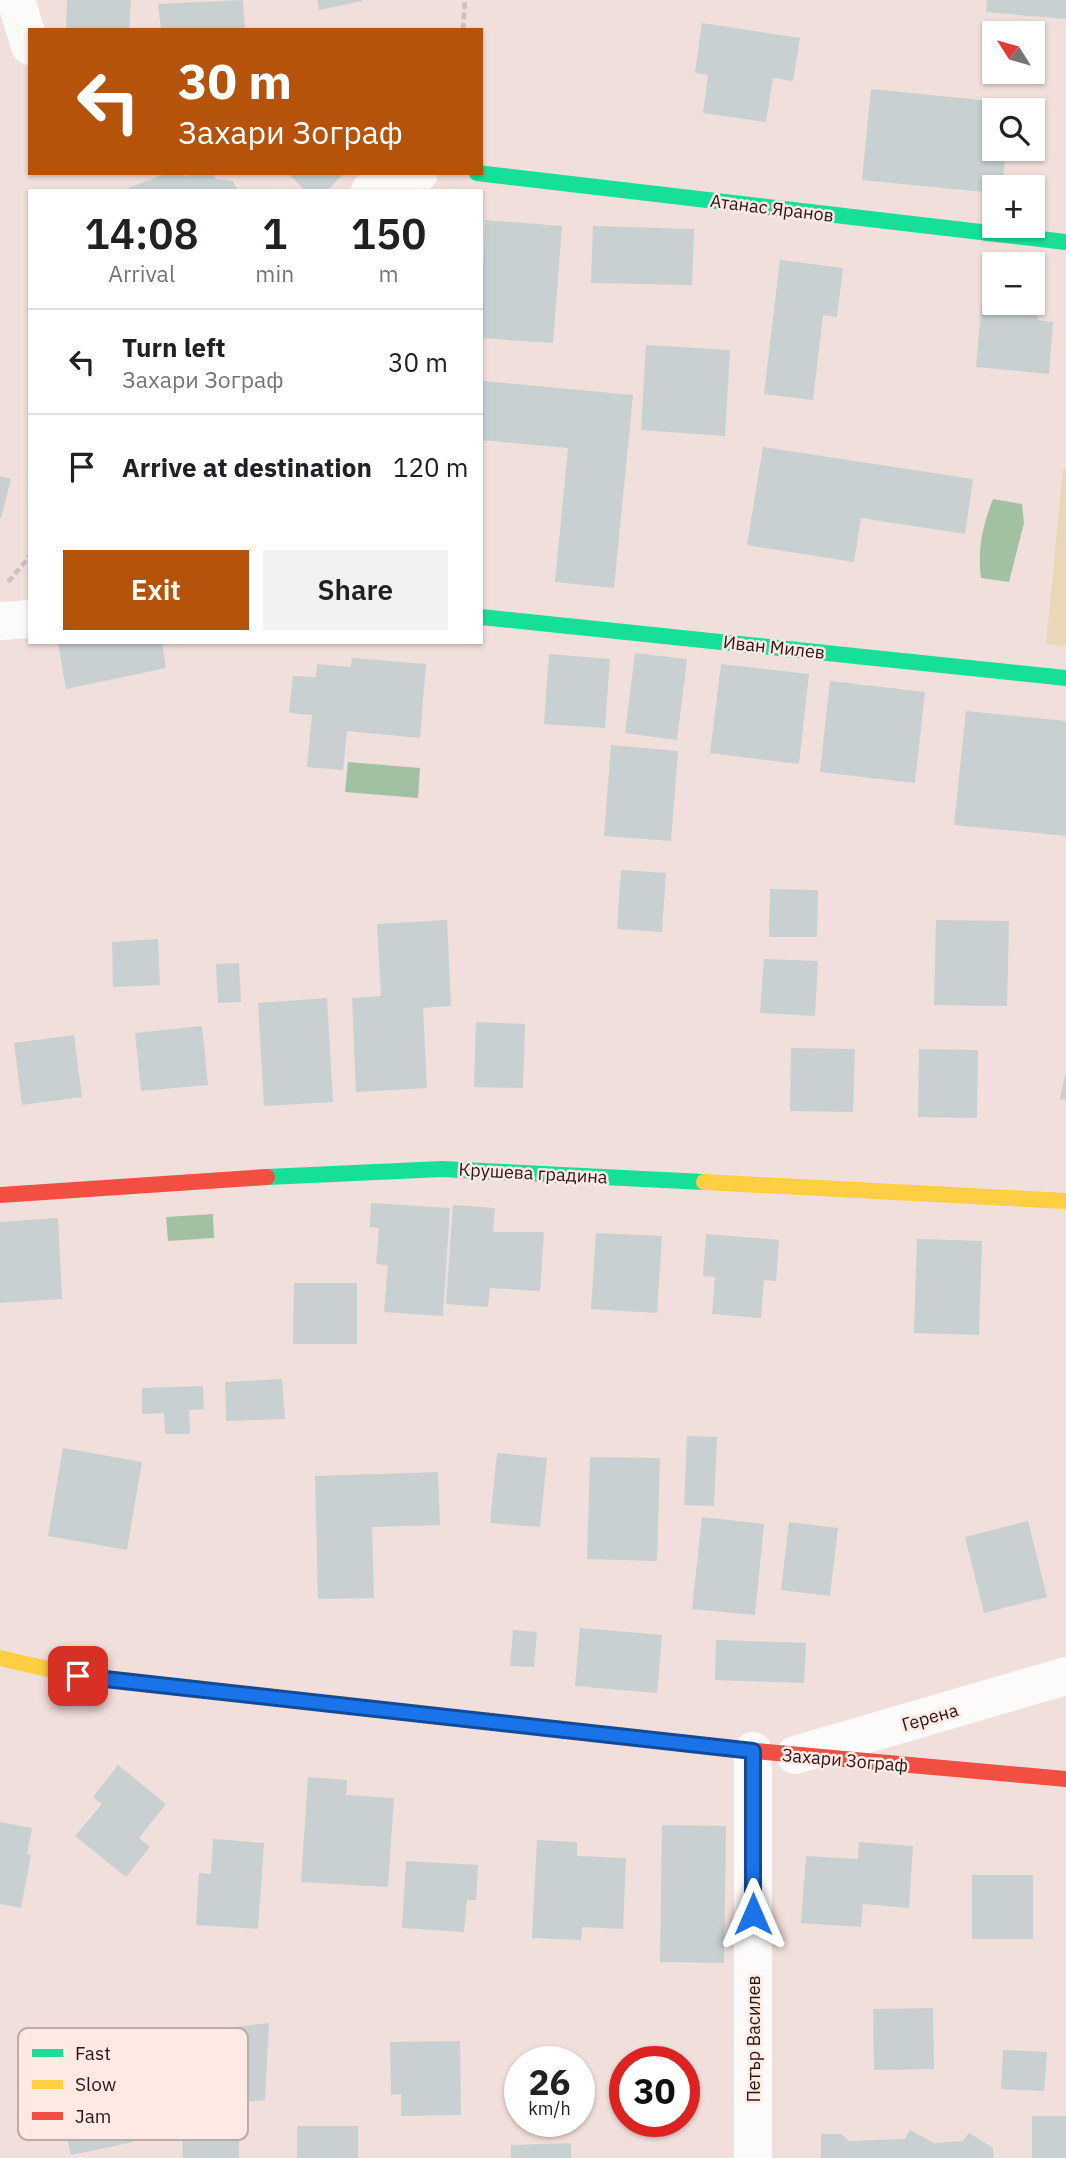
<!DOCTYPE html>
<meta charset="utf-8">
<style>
:root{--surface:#fff;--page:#f2f2f2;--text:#202124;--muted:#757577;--line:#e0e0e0;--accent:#b45309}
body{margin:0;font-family:"IBM Plex Sans",sans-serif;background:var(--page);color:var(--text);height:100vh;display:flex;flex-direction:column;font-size:26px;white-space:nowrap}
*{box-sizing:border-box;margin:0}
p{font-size:23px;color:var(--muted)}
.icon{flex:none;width:38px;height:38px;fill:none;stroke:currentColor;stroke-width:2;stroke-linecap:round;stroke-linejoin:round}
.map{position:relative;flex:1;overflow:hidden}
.side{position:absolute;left:28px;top:189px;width:455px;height:455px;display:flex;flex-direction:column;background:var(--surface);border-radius:0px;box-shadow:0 2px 5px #0004}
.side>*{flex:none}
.hud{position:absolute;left:28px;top:28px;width:455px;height:147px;border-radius:0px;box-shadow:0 2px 5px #0004;background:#b45309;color:#fff;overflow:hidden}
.needle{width:46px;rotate:307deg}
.buttons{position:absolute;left:982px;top:21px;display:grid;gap:14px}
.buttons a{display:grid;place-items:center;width:63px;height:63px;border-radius:0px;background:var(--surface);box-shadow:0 2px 5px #0004;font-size:35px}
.speed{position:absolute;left:504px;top:2046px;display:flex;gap:14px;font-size:35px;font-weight:700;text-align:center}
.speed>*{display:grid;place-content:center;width:91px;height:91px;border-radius:50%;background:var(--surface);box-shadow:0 2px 5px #0004;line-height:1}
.speed small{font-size:18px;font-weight:400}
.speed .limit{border:10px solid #d22;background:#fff;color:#111}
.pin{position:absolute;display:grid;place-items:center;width:60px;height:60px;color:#fff;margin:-30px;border-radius:14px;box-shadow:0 4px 10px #0006}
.me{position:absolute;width:77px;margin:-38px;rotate:0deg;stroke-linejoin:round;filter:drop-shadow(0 0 5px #0008)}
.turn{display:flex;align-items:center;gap:24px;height:147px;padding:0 35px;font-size:32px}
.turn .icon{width:91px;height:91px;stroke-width:2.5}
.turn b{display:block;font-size:49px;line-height:60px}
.eta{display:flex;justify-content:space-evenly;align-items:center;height:119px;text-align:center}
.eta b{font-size:42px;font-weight:600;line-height:49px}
.action{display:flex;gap:14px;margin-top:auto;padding:14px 35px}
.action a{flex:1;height:80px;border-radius:0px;background:var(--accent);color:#fff;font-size:28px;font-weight:600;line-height:80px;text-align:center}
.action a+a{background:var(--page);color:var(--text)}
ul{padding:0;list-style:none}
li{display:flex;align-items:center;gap:21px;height:105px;padding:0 35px;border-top:2px solid var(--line)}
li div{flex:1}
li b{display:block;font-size:26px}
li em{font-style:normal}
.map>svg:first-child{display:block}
.green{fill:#ead7b8}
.water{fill:#a2c1a2}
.building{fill:#c8d0d1}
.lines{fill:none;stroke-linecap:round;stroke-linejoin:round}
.path{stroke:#cac2c1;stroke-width:4.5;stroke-dasharray:7 3.5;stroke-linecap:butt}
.street{stroke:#fdfafa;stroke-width:38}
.fast{stroke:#16e098;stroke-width:16}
.slow{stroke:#ffcf43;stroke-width:16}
.jam{stroke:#f24e42;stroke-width:16}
.route-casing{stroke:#114b97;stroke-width:18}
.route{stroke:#1a73e8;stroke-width:12}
.labels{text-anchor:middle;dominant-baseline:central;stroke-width:5;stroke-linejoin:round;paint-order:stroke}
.street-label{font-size:18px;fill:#291613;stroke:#ffe9e5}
.key{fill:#ffe9e5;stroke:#bfaaa6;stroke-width:2}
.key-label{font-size:19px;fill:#291613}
</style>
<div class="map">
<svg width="1066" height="2158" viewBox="0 0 1066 2158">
<rect width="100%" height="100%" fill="#f1dfdb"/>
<path class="green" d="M 1063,469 L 1066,469 L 1066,646 L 1046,644 Z"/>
<path class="water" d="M 993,499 L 1022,504 L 1024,523 L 1009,582 L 981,578 C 977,551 983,524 993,499 Z
M 348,762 L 420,768 L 418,798 L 345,792 Z
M 213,1214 L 214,1238 L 168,1241 L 166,1217 Z"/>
<path class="building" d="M 67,0 L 131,0 L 129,30 L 66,30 Z
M 243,0 L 245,30 L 161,30 L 158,4 Z
M 317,0 L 362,0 L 362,1 L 319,10 Z
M 987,0 L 1066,0 L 1066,19 L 986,12 Z
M 702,23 L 800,38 L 793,81 L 773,78 L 766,122 L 703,113 L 708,75 L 695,73 Z
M 871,89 L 1010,103 L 1009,110 L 994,110 L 994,149 L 1006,149 L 1002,187 L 994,187 L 994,193 L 862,180 Z
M 167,173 L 183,173 L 185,177 L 194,173 L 213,173 L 216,179 L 233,181 L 238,191 L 121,191 Z
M 288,173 L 344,173 L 327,191 L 305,191 Z
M 485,220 L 562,226 L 553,343 L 481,338 Z
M 593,226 L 694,229 L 692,285 L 591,283 Z
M 780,260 L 843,268 L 837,317 L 823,315 L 813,400 L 764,394 Z
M 984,276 L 994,277 L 994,303 L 1032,303 L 1032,280 L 1041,280 L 1037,320 L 1053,322 L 1049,374 L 976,367 Z
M 646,345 L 730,350 L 725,436 L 641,430 Z
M 483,381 L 633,395 L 614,588 L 555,582 L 568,448 L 481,440 Z
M 763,447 L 973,479 L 965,534 L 861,518 L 854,562 L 747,545 Z
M 0,476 L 11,479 L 1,518 L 0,518 Z
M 58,642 L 162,642 L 166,668 L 66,689 Z
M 635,653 L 687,659 L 677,740 L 625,733 Z
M 549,654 L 610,659 L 605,728 L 544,724 Z
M 352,658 L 426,664 L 420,738 L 347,731 L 343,770 L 307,767 L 312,715 L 289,713 L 293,676 L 316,677 L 317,664 L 351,667 Z
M 721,664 L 809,674 L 799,764 L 710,753 Z
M 830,681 L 925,692 L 915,783 L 820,772 Z
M 966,711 L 1066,721 L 1066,836 L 954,825 Z
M 611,745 L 678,751 L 671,841 L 604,836 Z
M 621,870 L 666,873 L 662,932 L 617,929 Z
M 770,889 L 818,890 L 817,937 L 769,937 Z
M 447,920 L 451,1006 L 423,1008 L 427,1088 L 356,1092 L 352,998 L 381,996 L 377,924 Z
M 936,920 L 1009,921 L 1007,1006 L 934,1005 Z
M 158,939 L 160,985 L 113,987 L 112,942 Z
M 764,959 L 818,961 L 815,1016 L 760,1013 Z
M 239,963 L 241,1002 L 218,1003 L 216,964 Z
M 327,998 L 333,1102 L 264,1106 L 258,1003 Z
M 476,1022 L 525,1024 L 523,1088 L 474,1087 Z
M 202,1026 L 208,1085 L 141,1091 L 135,1033 Z
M 74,1035 L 82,1097 L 22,1105 L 14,1043 Z
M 791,1048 L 855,1049 L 853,1112 L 790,1111 Z
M 919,1049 L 978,1050 L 977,1118 L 918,1117 Z
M 1065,1075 L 1066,1075 L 1066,1100 L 1060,1099 Z
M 371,1203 L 450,1208 L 443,1316 L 384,1312 L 388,1265 L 376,1264 L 379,1228 L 370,1227 Z
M 453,1205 L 495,1208 L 493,1232 L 544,1232 L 540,1291 L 490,1288 L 488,1307 L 446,1304 Z
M 58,1218 L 62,1299 L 0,1303 L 0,1222 Z
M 596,1233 L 662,1236 L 657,1313 L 591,1309 Z
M 706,1234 L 779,1240 L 776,1281 L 764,1280 L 761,1318 L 712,1314 L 715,1277 L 703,1276 Z
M 917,1239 L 982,1241 L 979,1335 L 914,1333 Z
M 294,1283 L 357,1283 L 357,1344 L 293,1344 Z
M 282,1379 L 285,1419 L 226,1421 L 225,1382 Z
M 203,1386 L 204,1409 L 189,1410 L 190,1434 L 165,1434 L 164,1413 L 142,1414 L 142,1388 Z
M 687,1436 L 717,1437 L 714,1506 L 684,1505 Z
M 63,1448 L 142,1462 L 127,1550 L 48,1536 Z
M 497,1453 L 547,1458 L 540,1527 L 490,1523 Z
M 590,1457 L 660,1458 L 657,1561 L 587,1559 Z
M 438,1472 L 440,1525 L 372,1527 L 374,1598 L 318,1599 L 315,1476 Z
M 702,1517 L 764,1524 L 755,1615 L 692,1609 Z
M 1028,1521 L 1047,1597 L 984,1613 L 965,1537 Z
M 789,1522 L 838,1528 L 830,1596 L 781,1590 Z
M 580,1628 L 662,1635 L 657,1693 L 575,1686 Z
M 513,1630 L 537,1632 L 534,1667 L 510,1666 Z
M 716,1640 L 806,1643 L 804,1683 L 715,1680 Z
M 118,1765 L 166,1804 L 139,1838 L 150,1847 L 126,1877 L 75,1836 L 102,1804 L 93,1797 Z
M 308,1777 L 347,1780 L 346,1795 L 394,1798 L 388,1887 L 301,1882 Z
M 0,1822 L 32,1828 L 27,1854 L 31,1855 L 21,1908 L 0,1904 Z
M 662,1825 L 726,1826 L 724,1963 L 660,1962 Z
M 213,1839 L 264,1843 L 258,1929 L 196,1925 L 199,1873 L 211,1874 Z
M 537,1840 L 577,1842 L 577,1856 L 626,1858 L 623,1929 L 582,1927 L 581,1940 L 532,1938 Z
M 859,1842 L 913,1846 L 909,1908 L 863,1904 L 861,1927 L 801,1923 L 806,1856 L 858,1859 Z
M 406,1861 L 478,1865 L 476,1900 L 467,1900 L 464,1932 L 402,1928 Z
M 972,1875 L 1033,1875 L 1033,1939 L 972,1939 Z
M 933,2008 L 934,2069 L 874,2070 L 873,2009 Z
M 269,2023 L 265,2100 L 184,2108 L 180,2059 L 205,2057 L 201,2031 Z
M 460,2041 L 461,2115 L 401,2116 L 401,2094 L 391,2095 L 390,2042 Z
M 1003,2050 L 1047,2052 L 1044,2091 L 1001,2089 Z
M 116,2061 L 133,2142 L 71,2155 L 54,2074 Z
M 1032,2116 L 1066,2116 L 1066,2158 L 1032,2158 Z
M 297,2126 L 358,2126 L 358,2158 L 297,2158 Z
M 239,2128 L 239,2158 L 183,2158 L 182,2130 Z
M 910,2130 L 934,2143 L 963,2141 L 969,2133 L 993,2148 L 994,2158 L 821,2158 L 821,2134 L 841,2134 L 849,2141 L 905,2139 Z
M 571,2143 L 571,2158 L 511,2158 L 511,2145 Z"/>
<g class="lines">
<path class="path" d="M 463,30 L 465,0
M 8,582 L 30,556"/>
<path class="street" d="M 16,0 L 30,46
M 370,191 L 419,173
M 0,621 L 30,619
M 753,1751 L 753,2158
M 795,1755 L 1066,1676"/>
<path class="fast" d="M 477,173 L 1066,242
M 481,617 L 1066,678
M 267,1177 L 442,1169 L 704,1182
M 400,1712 L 733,1749"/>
<path class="slow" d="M 704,1182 L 1066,1201
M 0,1658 L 78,1676 L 400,1712"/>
<path class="jam" d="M 0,1195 L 267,1177
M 733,1749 L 1066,1779"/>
</g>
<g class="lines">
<defs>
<path id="route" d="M 78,1676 L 753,1751 L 753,1914"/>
</defs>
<use href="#route" class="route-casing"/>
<use href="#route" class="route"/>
</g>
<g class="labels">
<g class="street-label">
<text transform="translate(772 208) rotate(7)">Атанас Яранов</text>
<text transform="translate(774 647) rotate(6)">Иван Милев</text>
<text transform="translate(533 1173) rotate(3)">Крушева градина</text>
<text transform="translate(930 1717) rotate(-16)">Герена</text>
<text transform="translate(845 1760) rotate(5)">Захари Зограф</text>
<text transform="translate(753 2039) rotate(-90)">Петър Василев</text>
</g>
</g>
<rect x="18" y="2028" width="230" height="112" rx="10" class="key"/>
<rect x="32" y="2049" width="31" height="8" fill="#16e098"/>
<rect x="32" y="2080" width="31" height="9" fill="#ffcf43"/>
<rect x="32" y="2112" width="31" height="8" fill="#f24e42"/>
<g class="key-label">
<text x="75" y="2060">Fast</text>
<text x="75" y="2091">Slow</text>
<text x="75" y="2123">Jam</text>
</g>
</svg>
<div class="buttons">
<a><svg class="needle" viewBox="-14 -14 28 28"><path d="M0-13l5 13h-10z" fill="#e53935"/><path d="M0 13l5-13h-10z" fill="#757577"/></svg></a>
<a><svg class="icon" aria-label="search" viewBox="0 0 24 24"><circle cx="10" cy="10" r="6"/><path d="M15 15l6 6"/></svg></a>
<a>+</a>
<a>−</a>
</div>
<div class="speed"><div>26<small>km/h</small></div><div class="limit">30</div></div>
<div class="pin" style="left:78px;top:1676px;background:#d93025"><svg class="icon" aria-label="arrive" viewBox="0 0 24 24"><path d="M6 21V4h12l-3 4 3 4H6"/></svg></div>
<svg class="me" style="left:753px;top:1914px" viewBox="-20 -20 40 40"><path d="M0-17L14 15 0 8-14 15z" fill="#1a73e8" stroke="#fff" stroke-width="4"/></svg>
<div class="hud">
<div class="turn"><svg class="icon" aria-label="left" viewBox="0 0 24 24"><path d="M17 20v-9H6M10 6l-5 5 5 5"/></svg><div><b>30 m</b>Захари Зограф</div></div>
</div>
<section class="side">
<div class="eta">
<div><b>14:08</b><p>Arrival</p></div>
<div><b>1</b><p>min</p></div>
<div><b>150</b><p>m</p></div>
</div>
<ul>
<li><svg class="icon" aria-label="left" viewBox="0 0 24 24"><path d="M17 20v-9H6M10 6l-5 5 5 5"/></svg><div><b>Turn left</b><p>Захари Зограф</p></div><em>30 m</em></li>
<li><svg class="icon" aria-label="arrive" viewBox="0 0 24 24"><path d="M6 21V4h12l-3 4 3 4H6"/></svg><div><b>Arrive at destination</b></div><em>120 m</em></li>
</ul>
<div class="action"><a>Exit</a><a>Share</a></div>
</section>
</div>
